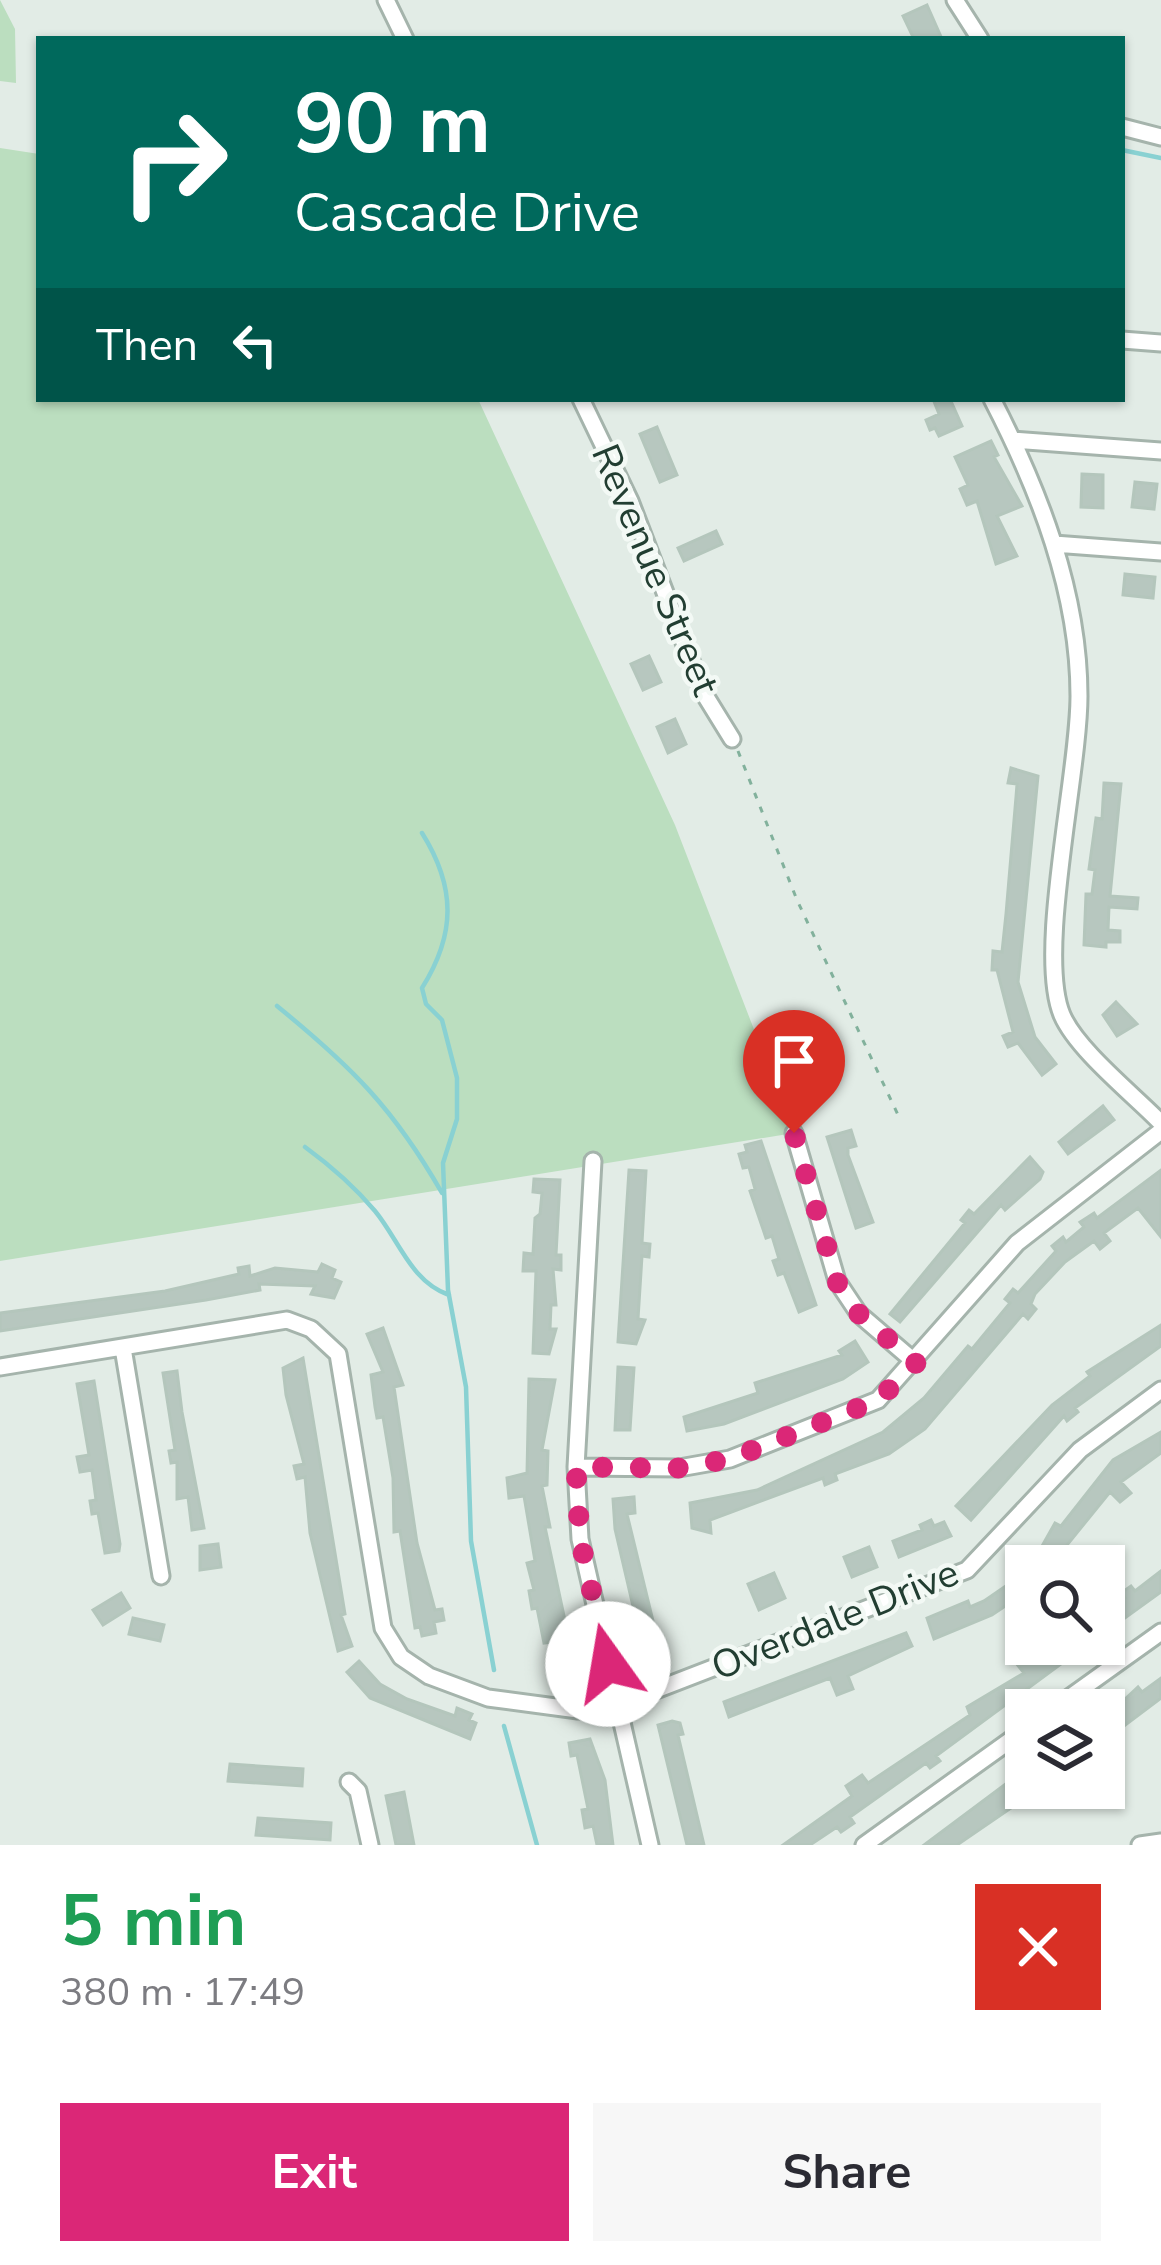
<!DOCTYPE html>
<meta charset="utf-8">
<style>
:root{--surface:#fff;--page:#f7f7f7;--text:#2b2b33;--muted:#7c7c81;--accent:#db2777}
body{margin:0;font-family:"Nunito Sans",sans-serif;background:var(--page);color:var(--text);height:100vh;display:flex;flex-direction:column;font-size:45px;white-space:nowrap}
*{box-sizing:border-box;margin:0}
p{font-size:39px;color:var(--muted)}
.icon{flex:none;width:66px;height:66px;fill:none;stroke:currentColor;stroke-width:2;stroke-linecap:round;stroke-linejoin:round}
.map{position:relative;height:1845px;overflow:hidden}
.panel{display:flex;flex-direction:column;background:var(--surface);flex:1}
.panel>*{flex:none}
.top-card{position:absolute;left:36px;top:36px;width:1089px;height:366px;border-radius:0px;box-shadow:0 3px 9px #0004;background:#00695c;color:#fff;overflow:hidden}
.controls{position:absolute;left:1005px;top:1545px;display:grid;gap:24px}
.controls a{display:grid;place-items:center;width:120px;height:120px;border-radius:0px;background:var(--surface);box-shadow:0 3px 9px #0004;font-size:60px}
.pin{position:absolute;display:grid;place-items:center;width:102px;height:102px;color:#fff;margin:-123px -51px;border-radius:50% 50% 50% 0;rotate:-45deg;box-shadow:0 0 12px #0007}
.pin .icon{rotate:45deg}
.me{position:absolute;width:132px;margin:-66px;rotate:347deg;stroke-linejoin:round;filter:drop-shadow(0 0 9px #0008)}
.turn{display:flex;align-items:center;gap:42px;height:252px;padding:0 60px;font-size:54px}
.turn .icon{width:156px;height:156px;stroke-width:2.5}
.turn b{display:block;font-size:84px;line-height:102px}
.then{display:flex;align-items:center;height:114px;padding:0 60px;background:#0003;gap:24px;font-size:45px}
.round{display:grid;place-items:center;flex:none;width:126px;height:126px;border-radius:0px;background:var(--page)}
.summary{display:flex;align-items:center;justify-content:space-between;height:204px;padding:0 60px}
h1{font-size:72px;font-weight:700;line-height:90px;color:#1e9e55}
.button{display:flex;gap:24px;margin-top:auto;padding:24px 60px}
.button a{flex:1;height:138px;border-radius:0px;background:var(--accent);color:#fff;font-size:48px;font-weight:700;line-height:138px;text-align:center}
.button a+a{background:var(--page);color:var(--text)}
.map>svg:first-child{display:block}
.green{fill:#bbdebf}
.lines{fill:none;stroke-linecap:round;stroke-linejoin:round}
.stream{stroke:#89d1d2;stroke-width:4.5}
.building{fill:#b7c7bf;stroke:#b4c6bc;stroke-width:3}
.minor-casing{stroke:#a5b4ac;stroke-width:21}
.path{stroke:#82b19c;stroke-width:3;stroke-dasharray:6 9;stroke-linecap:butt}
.minor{stroke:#fff;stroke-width:15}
.route{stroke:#db2777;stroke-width:21;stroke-dasharray:0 37.8}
.labels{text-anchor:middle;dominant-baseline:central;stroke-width:9;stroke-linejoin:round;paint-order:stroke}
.street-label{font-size:39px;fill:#223e32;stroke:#f3f9f5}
</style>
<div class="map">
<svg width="1161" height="1845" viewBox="0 0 1161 1845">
<rect width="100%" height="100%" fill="#e2ece6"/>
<path class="green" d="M 0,0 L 15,29 L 16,83 L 0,81 Z
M 0,148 L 39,154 L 39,399 L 478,399 L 675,825 L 794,1133 L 0,1261 Z"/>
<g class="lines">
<path class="stream" d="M 1122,150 L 1161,158
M 422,833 C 456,887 456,934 422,988 L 426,1004 L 442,1020 L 457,1078 L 457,1119 L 443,1163 L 448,1290 L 466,1387 L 471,1541 L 494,1670
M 277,1006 C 352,1067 394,1109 442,1193
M 305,1147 C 331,1166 354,1186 375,1211 C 399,1240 411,1282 449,1295
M 504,1726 L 537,1845"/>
</g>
<path class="building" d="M 927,5 L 942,39 L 914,39 L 903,16 Z
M 933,399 L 950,399 L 962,426 L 939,436 L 935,428 L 930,430 L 926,420 L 939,414 Z
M 657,427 L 677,475 L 660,482 L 640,434 Z
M 991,441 L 998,455 L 994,457 L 1022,506 L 997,516 L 1017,556 L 996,564 L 977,501 L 967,505 L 960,489 L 968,485 L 955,457 Z
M 1082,474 L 1103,475 L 1103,508 L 1081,507 Z
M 1135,482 L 1157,484 L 1154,509 L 1132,507 Z
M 716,531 L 722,544 L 684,561 L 678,548 Z
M 1125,574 L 1155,577 L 1153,598 L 1123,595 Z
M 649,656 L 661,682 L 643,690 L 631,664 Z
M 675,719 L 686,744 L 668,753 L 657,727 Z
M 1011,768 L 1038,776 L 1018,982 L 1035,1037 L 1056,1064 L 1042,1075 L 1018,1043 L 1008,1047 L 1003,1036 L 1013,1032 L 997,970 L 992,970 L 993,951 L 1002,952 L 1006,914 L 1016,797 L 1017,784 L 1008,783 Z
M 1104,783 L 1121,784 L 1110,896 L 1138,898 L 1137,909 L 1109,907 L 1108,930 L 1120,931 L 1120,942 L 1106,942 L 1106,947 L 1084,945 L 1086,894 L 1092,894 L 1095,870 L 1089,869 L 1096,818 L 1102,819 Z
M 1116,1002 L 1137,1024 L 1117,1036 L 1103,1015 Z
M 1103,1106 L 1114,1120 L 1068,1154 L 1059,1142 Z
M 851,1130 L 856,1146 L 848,1148 L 848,1155 L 873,1222 L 856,1228 L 827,1137 Z
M 761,1141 L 816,1305 L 799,1312 L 784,1273 L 778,1275 L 773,1261 L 779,1259 L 772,1236 L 766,1238 L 750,1191 L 755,1189 L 749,1167 L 743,1168 L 739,1154 L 747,1152 L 745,1145 Z
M 1030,1157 L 1043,1172 L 1040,1179 L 1005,1210 L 1001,1205 L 900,1322 L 890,1314 L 965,1223 L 961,1220 L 969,1210 L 974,1214 Z
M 629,1170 L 646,1171 L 642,1243 L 650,1244 L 649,1257 L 642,1256 L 638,1319 L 645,1320 L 636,1344 L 618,1342 Z
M 1161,1170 L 1161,1237 L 1138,1208 L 1104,1233 L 1110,1241 L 1100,1249 L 1094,1241 L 1065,1262 L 1035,1294 L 1031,1304 L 1036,1309 L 1028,1319 L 1023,1314 L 925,1429 L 889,1454 L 835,1474 L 837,1480 L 825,1485 L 823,1478 L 710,1520 L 711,1533 L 692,1528 L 690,1503 L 757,1490 L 883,1432 L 924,1398 L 968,1346 L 972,1349 L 1010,1303 L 1005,1299 L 1013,1289 L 1018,1293 L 1056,1251 L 1052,1246 L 1063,1237 L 1066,1242 L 1084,1227 L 1080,1222 L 1094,1213 L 1097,1218 Z
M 534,1179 L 560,1180 L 556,1255 L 561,1255 L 561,1270 L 553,1269 L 556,1305 L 551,1305 L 550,1329 L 556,1329 L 549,1354 L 533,1353 L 536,1271 L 523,1271 L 524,1253 L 533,1254 L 535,1218 L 540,1214 L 542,1193 L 533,1192 Z
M 322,1264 L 335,1270 L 332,1278 L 341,1282 L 334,1298 L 311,1294 L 315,1286 L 259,1284 L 260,1290 L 206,1300 L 0,1331 L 0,1313 L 165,1291 L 239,1274 L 238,1268 L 249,1266 L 250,1276 L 275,1268 L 318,1272 Z
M 1161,1325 L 1161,1346 L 1075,1408 L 1078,1412 L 1067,1421 L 1064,1416 L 971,1520 L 956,1506 L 1052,1405 L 1090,1376 L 1087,1372 Z
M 383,1328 L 403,1385 L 394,1387 L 417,1543 L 435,1610 L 442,1609 L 444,1620 L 434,1622 L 436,1633 L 422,1636 L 420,1627 L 415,1628 L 400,1531 L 394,1532 L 393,1478 L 383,1417 L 377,1418 L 375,1407 L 371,1375 L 383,1372 L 367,1334 Z
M 855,1341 L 868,1362 L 843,1379 L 724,1424 L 687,1431 L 684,1417 L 758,1393 L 755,1383 L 842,1355 L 839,1351 Z
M 303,1358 L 345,1614 L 341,1615 L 352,1646 L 338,1651 L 310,1533 L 305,1477 L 297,1479 L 294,1466 L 304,1464 L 286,1395 L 283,1368 Z
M 618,1367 L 634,1368 L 630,1430 L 615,1430 Z
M 177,1371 L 182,1412 L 204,1528 L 192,1530 L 188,1497 L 177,1499 L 177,1462 L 171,1463 L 169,1451 L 175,1450 L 163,1373 Z
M 529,1379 L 555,1380 L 542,1450 L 548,1451 L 547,1485 L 542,1486 L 550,1527 L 545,1527 L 573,1658 L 578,1657 L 581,1670 L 575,1671 L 577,1680 L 561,1683 L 553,1642 L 544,1643 L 537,1608 L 532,1609 L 529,1591 L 534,1590 L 527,1563 L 535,1561 L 524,1496 L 509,1498 L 507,1478 L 527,1473 Z
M 94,1381 L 120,1544 L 119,1551 L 105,1553 L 98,1513 L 92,1514 L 90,1501 L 96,1500 L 92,1470 L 80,1472 L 77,1457 L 89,1455 L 77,1384 Z
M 1161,1432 L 1161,1453 L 1121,1482 L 1131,1493 L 1120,1502 L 1110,1492 L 1050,1566 L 1020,1566 L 1033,1551 L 1037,1555 L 1055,1523 L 1061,1526 L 1113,1460 Z
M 634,1497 L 635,1513 L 627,1514 L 662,1658 L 646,1662 L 615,1529 L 613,1499 Z
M 931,1520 L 934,1526 L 944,1522 L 951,1536 L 899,1557 L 893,1541 L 922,1530 L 920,1525 Z
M 218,1544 L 221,1567 L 200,1570 L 200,1546 Z
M 869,1547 L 877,1567 L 852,1577 L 844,1557 Z
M 1161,1571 L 1161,1592 L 1104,1633 L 1104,1613 L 1125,1598 L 1121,1593 L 1131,1586 L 1135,1591 Z
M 1026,1572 L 1026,1592 L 992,1615 L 934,1639 L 927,1618 L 968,1601 L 970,1607 L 984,1601 Z
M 774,1573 L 785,1598 L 759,1610 L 748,1584 Z
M 121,1593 L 130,1608 L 103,1625 L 93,1610 Z
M 133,1618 L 164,1625 L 160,1641 L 129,1634 Z
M 906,1633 L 912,1646 L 848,1676 L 853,1689 L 837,1695 L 830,1678 L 729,1717 L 724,1702 Z
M 1053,1644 L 1088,1644 L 936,1756 L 940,1761 L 930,1768 L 926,1763 L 850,1817 L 854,1823 L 841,1832 L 837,1827 L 810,1845 L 783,1845 L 852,1796 L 846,1786 L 862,1775 L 868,1783 L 970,1715 L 967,1707 L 1024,1673 L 1016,1663 L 1035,1648 L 1040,1654 Z
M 359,1661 L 380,1684 L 407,1699 L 455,1716 L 457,1708 L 472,1714 L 469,1720 L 476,1723 L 470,1739 L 370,1698 L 347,1672 Z
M 1161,1678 L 1161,1698 L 1104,1741 L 1104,1719 L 1138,1687 L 1142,1692 Z
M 672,1721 L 680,1723 L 683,1734 L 678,1735 L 704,1845 L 687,1845 L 679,1812 L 658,1725 Z
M 590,1739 L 605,1780 L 613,1845 L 597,1845 L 593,1826 L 585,1828 L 582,1810 L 588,1809 L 577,1755 L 571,1756 L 569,1743 Z
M 230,1764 L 303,1769 L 302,1786 L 228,1781 Z
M 1015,1777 L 1020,1783 L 1026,1778 L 1026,1788 L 1040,1788 L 957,1845 L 924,1845 Z
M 404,1792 L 414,1845 L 396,1845 L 386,1796 Z
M 258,1818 L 331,1823 L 330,1840 L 256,1835 Z"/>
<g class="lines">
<defs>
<path id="minor" d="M 386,0 L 405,39
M 955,0 L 980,39
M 1122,127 L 1161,137
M 1122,340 L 1161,343
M 581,399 L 630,501 L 703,692 L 732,739
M 992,399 C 1039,490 1079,592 1079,696 C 1079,774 1036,953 1062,1015 C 1077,1050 1134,1095 1161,1123
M 1013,440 L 1161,451
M 1054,544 L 1161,552
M 794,1133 L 837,1281 L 859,1314 L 916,1363
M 593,1161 L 576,1467 L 580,1539 L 650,1845
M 123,1348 L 161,1576
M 0,1367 L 287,1320 L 311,1329 L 338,1354 L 383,1628 L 401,1657 L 429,1676 L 488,1698 L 578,1710 L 617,1705 L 967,1570 L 1080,1450 L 1161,1390
M 576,1467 L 679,1468 L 730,1459 L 878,1400 L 1017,1243 L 1161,1131
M 1052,1710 L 1161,1632
M 349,1782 L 358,1791 L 370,1845
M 864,1845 L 1026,1729
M 1140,1845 L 1161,1842"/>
</defs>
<use href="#minor" class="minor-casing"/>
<path class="path" d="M 738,751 L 797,900 L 899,1117"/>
<use href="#minor" class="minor"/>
</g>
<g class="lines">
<path class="route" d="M 608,1664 L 580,1539 L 576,1467 L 679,1468 L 730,1459 L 878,1400 L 916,1363 L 859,1314 L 837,1282 L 794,1133"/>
</g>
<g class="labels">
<g class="street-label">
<text transform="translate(655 570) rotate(67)">Revenue Street</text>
<text transform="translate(835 1620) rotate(-22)">Overdale Drive</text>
</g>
</g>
</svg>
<div class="controls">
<a><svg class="icon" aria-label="search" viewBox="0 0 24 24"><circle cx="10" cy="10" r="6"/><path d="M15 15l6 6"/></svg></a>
<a><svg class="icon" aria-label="layers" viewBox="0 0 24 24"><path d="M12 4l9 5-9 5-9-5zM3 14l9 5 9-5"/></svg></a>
</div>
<div class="pin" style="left:794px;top:1133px;background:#d93025"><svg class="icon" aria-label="arrive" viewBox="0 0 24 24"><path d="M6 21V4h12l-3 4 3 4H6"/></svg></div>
<svg class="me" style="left:608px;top:1664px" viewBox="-20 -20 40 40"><circle r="19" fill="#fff"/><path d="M0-13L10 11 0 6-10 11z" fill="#db2777"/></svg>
<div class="top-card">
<div class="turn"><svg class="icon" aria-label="right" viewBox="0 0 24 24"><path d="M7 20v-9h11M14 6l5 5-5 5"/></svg><div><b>90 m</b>Cascade Drive</div></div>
<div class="then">Then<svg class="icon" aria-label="left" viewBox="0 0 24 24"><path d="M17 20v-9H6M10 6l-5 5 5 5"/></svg></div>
</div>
</div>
<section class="panel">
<div class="summary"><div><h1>5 min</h1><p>380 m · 17:49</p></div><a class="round" style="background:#d93025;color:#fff"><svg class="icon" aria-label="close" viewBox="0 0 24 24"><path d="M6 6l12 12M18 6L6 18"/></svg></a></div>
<div class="button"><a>Exit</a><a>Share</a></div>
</section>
